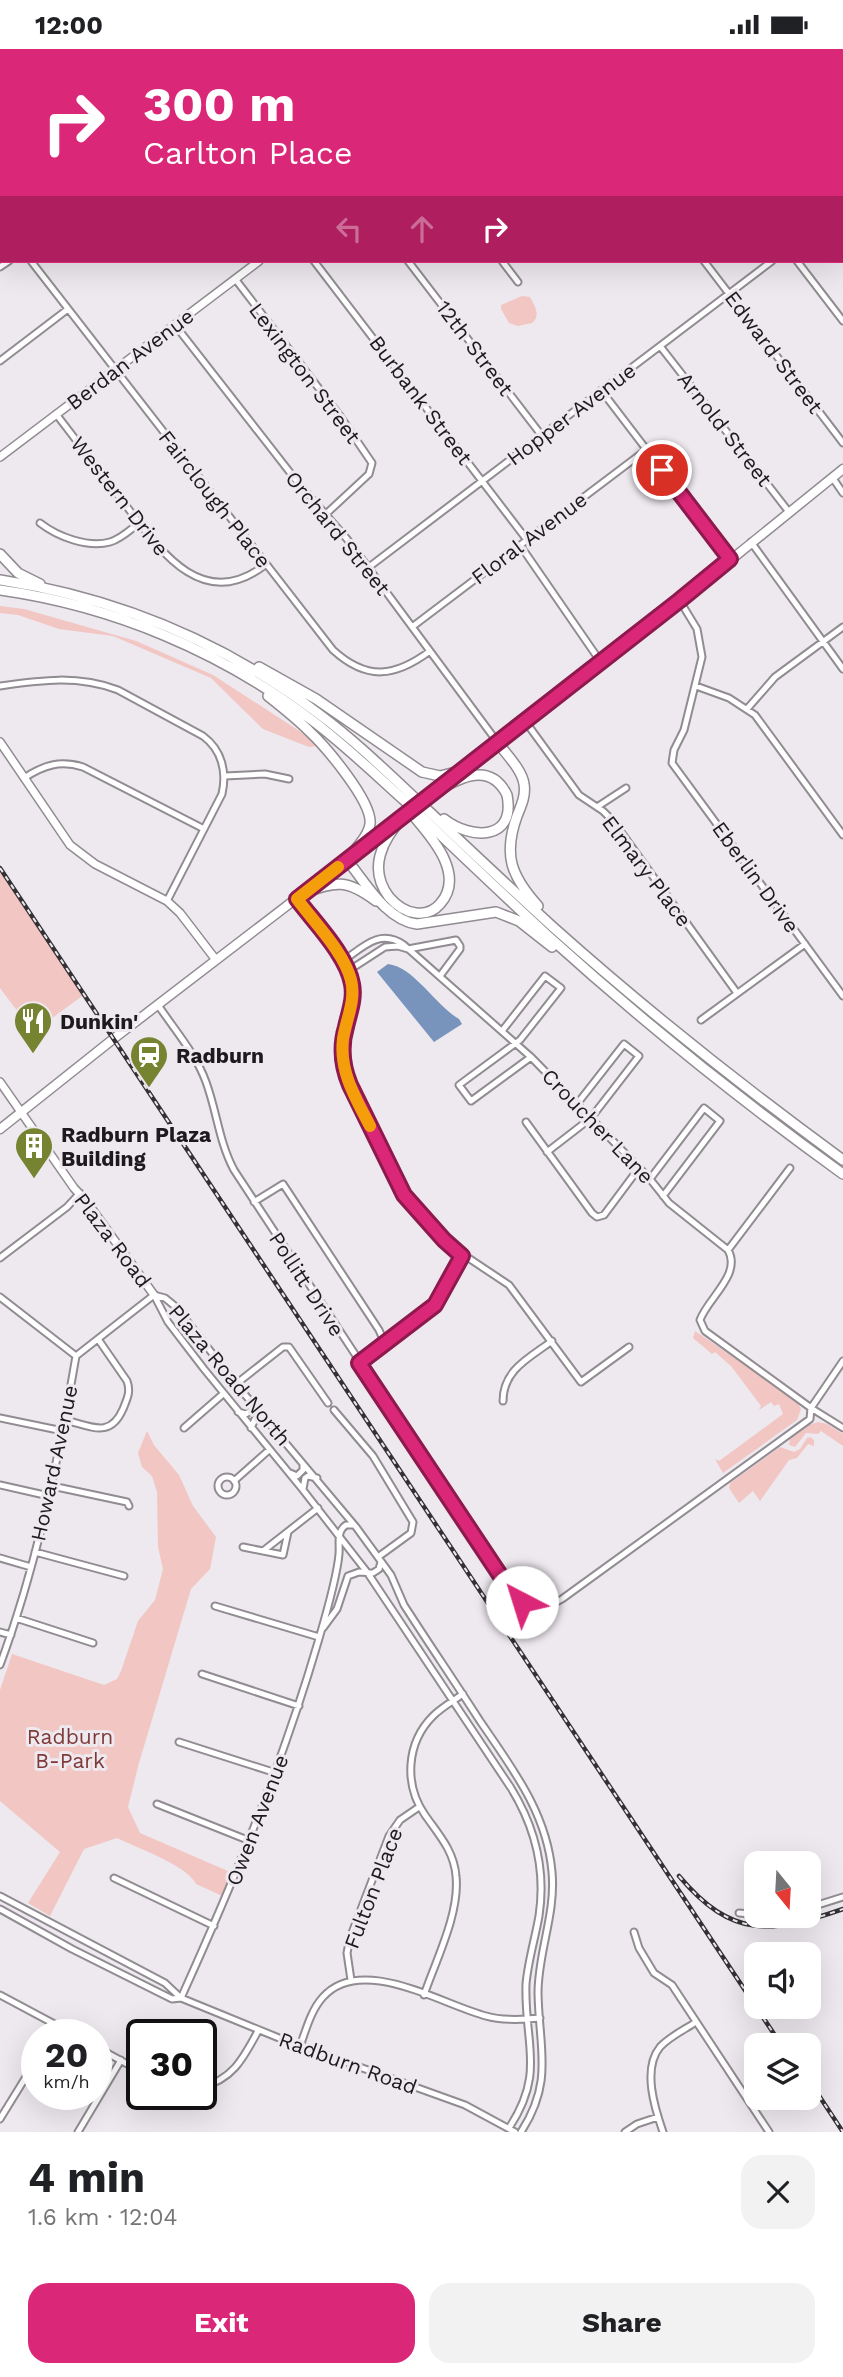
<!DOCTYPE html>
<meta charset="utf-8">
<style>
:root{--surface:#fff;--page:#f2f2f2;--text:#202124;--muted:#757577;--accent:#db2777}
body{margin:0;font-family:"Work Sans",sans-serif;background:var(--page);color:var(--text);height:100vh;display:flex;flex-direction:column;font-size:26px;white-space:nowrap}
*{box-sizing:border-box;margin:0}
p{font-size:23px;color:var(--muted)}
.icon{flex:none;width:38px;height:38px;fill:none;stroke:currentColor;stroke-width:2;stroke-linecap:round;stroke-linejoin:round}
.map{position:relative;height:2083px;overflow:hidden}
.panel{display:flex;flex-direction:column;background:var(--surface);flex:1}
.panel>*{flex:none}
.banner{position:absolute;left:0px;top:0px;width:844px;height:214px;box-shadow:0 7px 28px #0002;background:#db2777;color:#fff;overflow:hidden}
.needle{width:46px;rotate:162deg}
.fabs{position:absolute;left:744px;top:1802px;display:grid;gap:14px}
.fabs a{display:grid;place-items:center;width:77px;height:77px;border-radius:14px;background:var(--surface);box-shadow:0 7px 28px #0002;font-size:35px}
.speed{position:absolute;left:21px;top:1970px;display:flex;gap:14px;font-size:35px;font-weight:700;text-align:center}
.speed>*{display:grid;place-content:center;width:91px;height:91px;border-radius:50%;background:var(--surface);box-shadow:0 7px 28px #0002;line-height:1}
.speed small{font-size:18px;font-weight:400}
.speed .limit{border:4px solid #111;border-radius:10px;background:#fff;color:#111}
.pin{position:absolute;display:grid;place-items:center;width:60px;height:60px;color:#fff;margin:-30px;border:4px solid #fff;border-radius:50%;box-shadow:0 2px 7px #0007}
.me{position:absolute;width:77px;margin:-38px;rotate:320deg;stroke-linejoin:round;filter:drop-shadow(0 0 5px #0008)}
.turn{display:flex;align-items:center;gap:24px;height:147px;padding:0 28px;font-size:32px}
.turn .icon{width:91px;height:91px;stroke-width:2.5}
.turn b{display:block;font-size:49px;line-height:60px}
.lanes{display:flex;align-items:center;height:66px;padding:0 28px;background:#0003;justify-content:center;gap:35px;direction:ltr}
.lanes .off{opacity:.35}
.round{display:grid;place-items:center;flex:none;width:74px;height:74px;border-radius:21px;background:var(--page)}
.headline{display:flex;align-items:center;justify-content:space-between;height:119px;padding:0 28px}
h1{font-size:42px;font-weight:700;line-height:52px}
.action{display:flex;gap:14px;margin-top:auto;padding:14px 28px}
.action a{flex:1;height:80px;border-radius:21px;background:var(--accent);color:#fff;font-size:28px;font-weight:700;line-height:80px;text-align:center}
.action a+a{background:var(--page);color:var(--text)}
.status{display:flex;justify-content:space-between;align-items:center;height:49px;padding:0 35px;background:var(--surface);direction:ltr}
.status svg{height:19px;fill:currentColor}
.map>svg:first-child{display:block}
.green{fill:#f2c6c2}
.water{fill:#7894bc}
.lines{fill:none;stroke-linecap:round;stroke-linejoin:round}
.minor-casing{stroke:#918b92;stroke-width:9}
.tertiary-casing{stroke:#918b92;stroke-width:10}
.secondary-casing{stroke:#918b92;stroke-width:11}
.primary-casing{stroke:#918b92;stroke-width:12}
.trunk-casing{stroke:#918b92;stroke-width:12}
.minor{stroke:#fff;stroke-width:5}
.tertiary{stroke:#fff;stroke-width:7}
.secondary{stroke:#fff;stroke-width:8}
.primary{stroke:#fff;stroke-width:9}
.trunk{stroke:#fff;stroke-width:9}
.rail-casing{stroke:#333134;stroke-width:4.5}
.rail{stroke:#eee8ef;stroke-width:2;stroke-dasharray:5;stroke-linecap:butt}
.secondary-bridge-casing{stroke:#918b92;stroke-width:11;stroke-linecap:butt}
.secondary-bridge{stroke:#fff;stroke-width:8}
.route-casing{stroke:#8e194d;stroke-width:18}
.route{stroke:#db2777;stroke-width:12}
.slow{stroke:#f59e0b;stroke-width:12}
.labels{text-anchor:middle;dominant-baseline:central;stroke-width:6;stroke-linejoin:round;paint-order:stroke}
.street-label{font-size:21px;fill:#1c1a1d;stroke:#eee8ef}
.poi-label{font-size:21px;font-weight:bold;fill:#1c1a1d;stroke:#eee8ef;text-anchor:start}
.park-label{font-size:21px;fill:#7f3937;stroke:#eee8ef}
</style>
<div class="status"><b>12:00</b><svg viewBox="0 0 49 12"><path d="M0 12V9h3v3zM5 12V6h3v6zM10 12V3h3v9zM15 12V0h3v12zM26 1h20v11H26zM47 4h2v5h-2z"/></svg></div>
<div class="map">
<svg width="843" height="2083" viewBox="0 0 843 2083">
<rect width="100%" height="100%" fill="#eee8ef"/>
<path class="green" d="M 522,247 L 530,248 C 535,257 541,267 532,274 L 518,277 L 509,274 L 501,260 L 501,256 Z
M 0,557 L 24,560 L 136,592 L 213,626 L 307,687 L 318,697 L 309,698 L 263,680 L 211,629 L 113,587 L 59,580 L 18,566 L 0,564 Z
M 0,816 L 85,945 L 33,983 L 0,939 Z
M 695,1282 L 784,1343 L 798,1354 L 801,1360 L 797,1371 L 723,1424 L 715,1410 L 719,1412 L 783,1365 L 779,1355 L 774,1357 L 771,1353 L 759,1361 L 761,1357 L 731,1317 L 715,1303 L 712,1305 L 693,1289 Z
M 818,1373 L 827,1375 L 843,1385 L 843,1397 L 821,1382 L 818,1385 L 806,1384 L 795,1398 L 789,1396 L 790,1390 L 809,1376 Z
M 147,1382 L 154,1396 L 179,1426 L 193,1457 L 216,1488 L 210,1520 L 191,1540 L 139,1714 L 128,1758 L 140,1784 L 237,1826 L 227,1849 L 196,1835 C 187,1816 137,1799 117,1789 L 84,1800 L 50,1867 L 28,1854 L 60,1803 L 0,1752 L 0,1641 L 12,1605 L 104,1636 L 117,1630 L 121,1622 L 138,1572 L 155,1551 L 163,1520 L 158,1498 L 157,1443 L 152,1427 L 142,1418 L 138,1404 Z
M 810,1388 L 814,1391 L 814,1397 L 808,1395 L 797,1409 L 789,1411 L 760,1452 L 753,1442 L 739,1454 L 729,1439 L 730,1434 L 780,1398 L 794,1403 L 800,1400 L 807,1389 Z"/>
<path class="water" d="M 388,915 C 414,918 435,956 459,970 L 462,975 L 434,993 L 377,923 Z"/>
<g class="lines">
<defs>
<path id="minor" d="M 5,0 L 6,2
M 154,0 L 156,2
M 544,0 L 545,2
M 636,0 L 637,2
M 833,0 L 834,2
M 253,2 L 255,0
M 401,2 L 402,0
M 842,11 L 843,12
M 842,159 L 843,158
M 31,212 L 333,601 C 367,632 395,628 430,602
M 314,212 L 527,491
M 408,212 L 542,387
M 502,212 L 518,233
M 704,212 L 843,394
M 797,212 L 843,272
M 0,218 L 9,212
M 236,231 L 340,367 L 372,414 L 369,425 L 326,465
M 175,276 L 299,435 L 347,490 L 498,694
M 660,297 L 789,463
M 0,312 L 68,260
M 601,341 L 730,510
M 56,365 C 77,392 97,419 118,446 C 155,494 199,567 265,516
M 832,428 L 843,444
M 40,474 C 58,488 88,499 110,493 C 121,490 130,481 139,474
M 751,493 L 843,620
M 520,496 L 600,612
M 369,518 L 772,212
M 680,552 L 697,580 L 702,608 L 684,681 L 674,701 L 672,714 L 843,947
M 412,578 L 646,401
M 0,637 C 42,631 78,626 118,641 L 203,687 C 222,701 227,723 222,745 L 167,852
M 696,637 L 729,649 L 755,666 L 843,786
M 747,660 L 775,628 L 843,578
M 525,672 L 579,746 L 603,762 L 613,772 L 737,944
M 225,727 L 265,725 L 289,730
M 24,729 C 44,716 60,711 83,718 L 204,780
M 597,758 L 626,739
M 297,850 C 315,873 347,906 352,935 C 355,950 349,964 346,978 C 340,998 342,1017 350,1036 L 404,1146 L 449,1196 L 509,1236 L 581,1333 L 629,1298
M 343,912 C 363,898 380,879 404,896 L 531,1008 L 650,1130 L 669,1154 L 728,1201 C 742,1225 708,1249 700,1271 L 705,1282 L 811,1359 L 843,1312
M 348,922 L 385,898 L 398,897 L 408,900 L 456,891 L 460,897 L 460,900 L 440,927
M 158,956 C 174,980 196,1005 206,1033 C 217,1063 219,1093 234,1121 L 510,1541 C 524,1558 543,1562 562,1550 L 810,1370 L 811,1359 L 843,1379
M 701,971 L 805,895
M 502,982 L 545,927 L 561,939 L 520,991 L 459,1036 L 471,1052 L 531,1008
M 526,1073 L 592,1164 L 597,1168 L 604,1166 L 639,1119
M 547,1103 L 591,1069 L 639,1007 L 624,995 L 577,1055
M 650,1130 L 704,1059 L 720,1072 L 663,1147
M 254,1153 L 283,1135 L 379,1281 L 385,1295
M 728,1201 L 790,1119
M 0,1209 L 67,1158 L 80,1144
M 154,1246 L 165,1249 L 176,1258 L 236,1335 L 356,1478 L 391,1526 L 404,1556 C 429,1595 455,1633 480,1672 C 512,1719 547,1764 552,1823 C 556,1865 538,1903 538,1944 C 539,2000 554,2032 521,2083
M 154,1246 L 168,1273 L 204,1320 L 303,1441 L 367,1523 L 511,1739 C 535,1778 546,1821 539,1867 C 535,1890 528,1912 526,1935 C 524,1995 546,2023 509,2079
M 0,1248 L 76,1307
M 359,1314 L 422,1268 L 435,1256 L 462,1207
M 236,1335 L 283,1298 L 289,1298 L 328,1354
M 503,1352 C 503,1321 529,1309 552,1292
M 334,1361 L 373,1407 L 413,1473 L 411,1484 L 378,1508
M 238,1363 L 246,1365 L 252,1361 L 251,1352
M 0,1369 L 63,1382
M 65,1371 C 91,1377 110,1390 123,1360 C 127,1350 131,1343 127,1332 L 98,1290
M 184,1379 L 223,1345
M 251,1379 L 255,1370 L 265,1368
M 290,1424 L 297,1427 L 303,1421 L 303,1415
M218 1437a9 9 0 1 1 18 0a9 9 0 1 1-18 0Z
M 234,1432 L 269,1401
M 0,1436 L 49,1447
M 52,1437 L 127,1453 L 129,1457
M 303,1440 L 305,1429 L 308,1427 L 317,1429
M 243,1498 L 283,1506 L 288,1483
M 263,1502 L 318,1459
M 35,1503 L 124,1527
M 0,1509 L 31,1518
M 215,1557 L 319,1588
M 16,1569 L 93,1594
M 323,1579 L 337,1560 L 348,1527 L 359,1523 L 373,1524 L 379,1520 L 381,1513
M 0,1583 L 11,1586
M 0,1616 C 37,1516 58,1412 76,1307 L 154,1246
M 202,1625 L 299,1657
M 179,1693 L 276,1724
M 157,1755 L 250,1792
M 114,1829 L 214,1877
M 0,1847 L 165,1934 L 181,1949
M 808,1859 L 843,1848
M 0,1860 L 72,1900 L 172,1950 L 181,1949 L 279,1989 L 465,2056 L 515,2083
M 739,1864 L 771,1867
M 634,1883 L 639,1899 L 654,1924 L 672,1936 L 769,2083
M 351,1931 L 347,1904 L 350,1889 L 389,1787 L 400,1771 L 419,1758
M 0,1946 L 75,1986
M 424,1946 C 436,1911 460,1864 456,1827 C 454,1802 439,1786 425,1766 C 404,1736 406,1694 433,1667 C 441,1659 453,1652 463,1645
M 181,1949 C 234,1832 282,1716 318,1593 C 325,1569 337,1529 339,1505 C 340,1494 336,1483 346,1476 L 353,1476
M 52,1986 L 58,1976
M 300,1997 C 306,1981 311,1961 323,1948 C 361,1905 441,1955 486,1967 C 503,1972 521,1971 540,1969
M 96,1998 L 142,2023
M 201,2038 C 233,2031 244,2008 258,1982
M 0,2070 L 37,2010
M 78,2083 L 121,2011
M 625,2083 L 637,2075 L 658,2068
M 663,2083 C 655,2060 642,2020 660,1998 C 669,1988 684,1981 696,1973"/>
<path id="tertiary" d="M 532,2 L 534,0
M 0,408 L 259,212
M 0,693 L 70,796 L 95,815 L 167,852 L 180,864 L 216,911
M 0,1033 L 74,1139 L 86,1152 L 154,1246"/>
<path id="secondary" d="M 442,737 L 680,552 L 843,420
M 0,1080 L 117,987 L 396,773"/>
<path id="primary" d="M 747,0 L 748,2
M 842,128 L 843,130"/>
<path id="trunk" d="M 0,505 L 18,524 L 40,535
M 0,531 C 117,549 225,594 319,665 C 354,691 386,722 418,752 C 463,795 508,837 554,879 C 646,961 743,1038 843,1111
M 0,541 C 114,557 222,603 313,672 C 346,697 375,725 405,752 C 452,797 499,842 547,886 C 641,971 740,1051 843,1125
M 259,618 L 316,650 L 422,723 L 440,727 L 460,722
M 268,647 C 282,658 296,669 309,682 C 325,697 373,753 370,775 C 368,788 355,800 347,811 C 366,834 386,871 417,875 L 496,863 L 519,872 L 552,898
M 498,694 C 507,706 522,721 524,735 C 526,747 521,757 517,767 C 503,806 511,827 538,857
M 429,747 C 453,732 489,709 507,746 C 516,792 471,791 444,770
M 404,767 C 383,790 367,819 389,848 C 396,856 405,863 416,864 C 425,865 434,862 440,855 C 465,827 434,791 416,770
M 304,844 C 336,832 347,830 376,852"/>
</defs>
<use href="#minor" class="minor-casing"/>
<use href="#tertiary" class="tertiary-casing"/>
<use href="#secondary" class="secondary-casing"/>
<use href="#primary" class="primary-casing"/>
<use href="#trunk" class="trunk-casing"/>
<use href="#minor" class="minor"/>
<use href="#tertiary" class="tertiary"/>
<use href="#secondary" class="secondary"/>
<use href="#primary" class="primary"/>
<use href="#trunk" class="trunk"/>
<defs>
<path id="rail" d="M 0,819 L 782,1997
M 679,1827 C 732,1890 771,1885 843,1860
M 808,2030 L 843,2083"/>
</defs>
<use href="#rail" class="rail-casing"/>
<use href="#rail" class="rail"/>
<defs>
<path id="secondary-bridge" d="M 404,767 L 429,747"/>
</defs>
<use href="#secondary-bridge" class="secondary-bridge-casing"/>
<use href="#secondary-bridge" class="secondary-bridge"/>
</g>
<g class="lines">
<defs>
<path id="route" d="M 522,1553 L 510,1541 L 359,1314 L 435,1256 L 462,1207 L 444,1191 L 404,1146 L 350,1036 C 342,1017 340,998 346,978 C 349,964 355,950 352,935 C 347,906 314,873 297,850 L 680,551 L 730,510 L 662,421"/>
</defs>
<use href="#route" class="route-casing"/>
<use href="#route" class="route"/>
<path class="slow" d="M 338,818 L 297,850 C 314,873 344,903 351,931 C 356,952 346,970 343,990 C 339,1022 356,1050 370,1077"/>
</g>
<defs>
<symbol id="restaurant-pin" viewBox="-11 -11 22 30"><path d="M0 17L-7.5 6A9.5 9.5 0 1 1 7.5 6Z" fill="#768432" stroke="#eee8ef"/><path d="M-5-6h1v4h1v-4h1v4h1v-4h1v5L-1.5 .5V6h-2V.5L-5-1ZM5-6V6H3V1.5H1.5Q1.5-4 5-6Z" fill="#fff"/></symbol>
<symbol id="station-pin" viewBox="-11 -11 22 30"><path d="M0 17L-7.5 6A9.5 9.5 0 1 1 7.5 6Z" fill="#768432" stroke="#eee8ef"/><path d="M-3-6H3Q5-6 5-4V2Q5 4 3 4L4.5 6H3L1.5 4h-3L-3 6H-4.5L-3 4Q-5 4-5 2V-4Q-5-6-3-6ZM-3.5-4v3h7v-3ZM-3.5 1v1.5H-2V1ZM2 1v1.5H3.5V1Z" fill="#fff"/></symbol>
<symbol id="building-pin" viewBox="-11 -11 22 30"><path d="M0 17L-7.5 6A9.5 9.5 0 1 1 7.5 6Z" fill="#768432" stroke="#eee8ef"/><path d="M-4-6H4V6H1V3H-1V6H-4ZM-2.5-4.3h1.7v1.8h-1.7ZM.8-4.3h1.7v1.8H.8ZM-2.5-1h1.7V.8h-1.7ZM.8-1h1.7V.8H.8Z" fill="#fff"/></symbol>
</defs>
<g fill-rule="evenodd">
<use href="#restaurant-pin" x="11" y="950" width="44" height="60"/>
<use href="#station-pin" x="127" y="984" width="44" height="60"/>
<use href="#building-pin" x="12" y="1075" width="44" height="60"/>
</g>
<g class="labels">
<g class="street-label">
<text transform="translate(475 299) rotate(53)">12th Street</text>
<text transform="translate(774 303) rotate(53)">Edward Street</text>
<text transform="translate(130 310) rotate(-37)">Berdan Avenue</text>
<text transform="translate(305 324) rotate(53)">Lexington Street</text>
<text transform="translate(421 351) rotate(53)">Burbank Street</text>
<text transform="translate(571 365) rotate(-37)">Hopper Avenue</text>
<text transform="translate(725 380) rotate(52)">Arnold Street</text>
<text transform="translate(120 447) rotate(52)">Western Drive</text>
<text transform="translate(215 450) rotate(52)">Fairclough Place</text>
<text transform="translate(338 484) rotate(51)">Orchard Street</text>
<text transform="translate(529 489) rotate(-37)">Floral Avenue</text>
<text transform="translate(647 822) rotate(53)">Elmary Place</text>
<text transform="translate(756 828) rotate(54)">Eberlin Drive</text>
<text transform="translate(598 1077) rotate(46)">Croucher Lane</text>
<text transform="translate(113 1191) rotate(53)">Plaza Road</text>
<text transform="translate(307 1235) rotate(57)">Pollitt Drive</text>
<text transform="translate(230 1326) rotate(50)">Plaza Road North</text>
<text transform="translate(54 1414) rotate(-78)">Howard Avenue</text>
<text transform="translate(257 1771) rotate(-69)">Owen Avenue</text>
<text transform="translate(373 1839) rotate(-69)">Fulton Place</text>
<text transform="translate(348 2014) rotate(20)">Radburn Road</text>
</g>
<g class="poi-label">
<text x="60" y="972">Dunkin'</text>
<text x="176" y="1006">Radburn</text>
<text x="61" y="1085">Radburn Plaza<tspan x="61" dy="24">Building</tspan></text>
</g>
<g class="park-label">
<text x="70" y="1687">Radburn<tspan x="70" dy="24">B-Park</tspan></text>
</g>
</g>
</svg>
<div class="fabs">
<a><svg class="needle" viewBox="-14 -14 28 28"><path d="M0-13l5 13h-10z" fill="#e53935"/><path d="M0 13l5-13h-10z" fill="#757577"/></svg></a>
<a><svg class="icon" aria-label="sound" viewBox="0 0 24 24"><path d="M4 9h4l5-4v14l-5-4H4zM17 9q2 3 0 6"/></svg></a>
<a><svg class="icon" aria-label="layers" viewBox="0 0 24 24"><path d="M12 4l9 5-9 5-9-5zM3 14l9 5 9-5"/></svg></a>
</div>
<div class="speed"><div>20<small>km/h</small></div><div class="limit">30</div></div>
<div class="pin" style="left:662px;top:421px;background:#d93025"><svg class="icon" aria-label="arrive" viewBox="0 0 24 24"><path d="M6 21V4h12l-3 4 3 4H6"/></svg></div>
<svg class="me" style="left:522px;top:1553px" viewBox="-20 -20 40 40"><circle r="19" fill="#fff"/><path d="M0-13L10 11 0 6-10 11z" fill="#db2777"/></svg>
<div class="banner">
<div class="turn"><svg class="icon" aria-label="right" viewBox="0 0 24 24"><path d="M7 20v-9h11M14 6l5 5-5 5"/></svg><div><b>300 m</b>Carlton Place</div></div>
<div class="lanes"><svg class="icon off" aria-label="left" viewBox="0 0 24 24"><path d="M17 20v-9H6M10 6l-5 5 5 5"/></svg><svg class="icon off" aria-label="ahead" viewBox="0 0 24 24"><path d="M12 20V5M6 11l6-6 6 6"/></svg><svg class="icon" aria-label="right" viewBox="0 0 24 24"><path d="M7 20v-9h11M14 6l5 5-5 5"/></svg></div>
</div>
</div>
<section class="panel">
<div class="headline"><div><h1>4 min</h1><p>1.6 km · 12:04</p></div><a class="round"><svg class="icon" aria-label="close" viewBox="0 0 24 24"><path d="M6 6l12 12M18 6L6 18"/></svg></a></div>
<div class="action"><a>Exit</a><a>Share</a></div>
</section>
